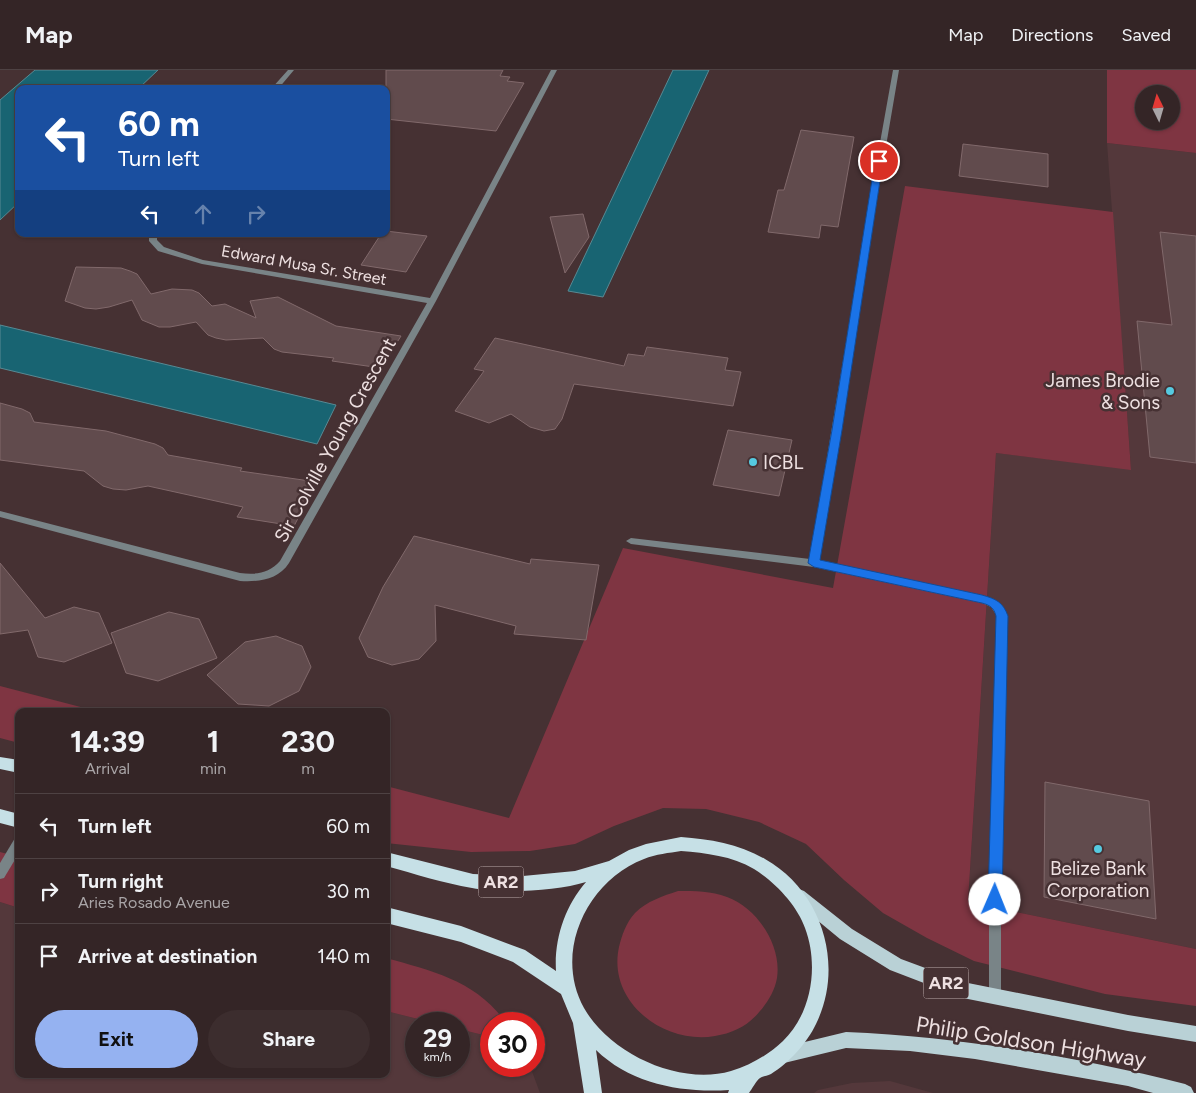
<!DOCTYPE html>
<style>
:root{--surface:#342526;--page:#3c2d2e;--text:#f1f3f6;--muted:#a9a5a7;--line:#4e4243;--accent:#95b2f1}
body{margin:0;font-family:Figtree,sans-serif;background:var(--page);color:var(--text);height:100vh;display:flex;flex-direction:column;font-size:19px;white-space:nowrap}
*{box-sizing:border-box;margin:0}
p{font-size:16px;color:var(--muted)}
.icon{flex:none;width:28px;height:28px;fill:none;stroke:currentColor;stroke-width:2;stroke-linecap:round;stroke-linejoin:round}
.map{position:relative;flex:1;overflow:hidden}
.panel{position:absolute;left:15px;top:638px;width:375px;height:370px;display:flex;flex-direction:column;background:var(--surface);border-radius:10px;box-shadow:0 1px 4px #0004,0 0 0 1px var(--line)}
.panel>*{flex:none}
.hud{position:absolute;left:15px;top:15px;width:375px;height:152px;border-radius:10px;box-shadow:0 1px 4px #0004,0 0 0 1px var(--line);background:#1a4fa0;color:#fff;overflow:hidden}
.needle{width:32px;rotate:355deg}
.tools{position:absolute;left:1135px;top:15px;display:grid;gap:10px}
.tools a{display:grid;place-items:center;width:45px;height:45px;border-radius:50%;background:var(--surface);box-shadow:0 1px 4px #0004,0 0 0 1px var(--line);font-size:25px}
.speed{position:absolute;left:405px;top:942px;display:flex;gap:10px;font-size:25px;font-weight:700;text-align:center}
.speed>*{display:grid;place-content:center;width:65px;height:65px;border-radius:50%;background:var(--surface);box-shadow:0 1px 4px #0004,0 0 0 1px var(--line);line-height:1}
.speed small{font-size:12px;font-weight:400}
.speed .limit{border:8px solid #d22;background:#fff;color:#111}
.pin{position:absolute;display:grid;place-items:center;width:42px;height:42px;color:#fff;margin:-21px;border:2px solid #fff;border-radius:50%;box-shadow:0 1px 5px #0007}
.me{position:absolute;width:55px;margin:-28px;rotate:1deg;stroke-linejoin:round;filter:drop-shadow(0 0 4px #0008)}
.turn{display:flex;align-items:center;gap:18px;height:105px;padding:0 20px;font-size:22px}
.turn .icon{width:65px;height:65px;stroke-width:2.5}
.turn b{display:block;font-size:35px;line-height:42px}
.lanes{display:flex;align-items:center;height:48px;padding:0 20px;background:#0003;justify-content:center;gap:25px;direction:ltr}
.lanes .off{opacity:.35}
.eta{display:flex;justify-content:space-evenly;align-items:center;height:85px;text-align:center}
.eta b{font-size:30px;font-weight:700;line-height:35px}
.action{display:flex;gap:10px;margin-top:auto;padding:10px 20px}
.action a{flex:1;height:58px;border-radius:30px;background:var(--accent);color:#111;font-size:20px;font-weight:700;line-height:58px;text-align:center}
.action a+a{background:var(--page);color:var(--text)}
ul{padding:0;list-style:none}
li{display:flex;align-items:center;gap:15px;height:65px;padding:0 20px;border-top:1px solid var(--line)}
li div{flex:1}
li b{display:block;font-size:19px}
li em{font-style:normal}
header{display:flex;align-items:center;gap:30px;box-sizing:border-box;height:70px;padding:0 25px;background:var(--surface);border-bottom:1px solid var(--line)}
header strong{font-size:24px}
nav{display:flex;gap:28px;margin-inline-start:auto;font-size:18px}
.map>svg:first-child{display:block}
.built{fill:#54383b}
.green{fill:#7f3542;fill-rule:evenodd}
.water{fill:#186472;stroke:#588993}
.building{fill:#614b4d;stroke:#81696b}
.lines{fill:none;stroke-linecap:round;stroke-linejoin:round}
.service{fill:#798487;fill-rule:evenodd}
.minor{fill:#798487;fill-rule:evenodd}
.primary{fill:#b9d1d6;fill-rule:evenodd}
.trunk{fill:#c6e0e6;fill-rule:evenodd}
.route{fill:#1a73e8;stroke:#114b97}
.poi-dot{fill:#55cae0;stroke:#463133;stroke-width:2}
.labels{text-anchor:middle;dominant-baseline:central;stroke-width:5;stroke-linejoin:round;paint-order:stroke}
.far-street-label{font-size:16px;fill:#eee0e1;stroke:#463133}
.shield{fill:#463133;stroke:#bcacad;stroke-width:1}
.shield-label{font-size:18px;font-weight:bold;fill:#eee0e1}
.poi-label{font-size:19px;fill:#eee0e1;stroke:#463133;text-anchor:end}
.street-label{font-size:19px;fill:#eee0e1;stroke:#463133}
.near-street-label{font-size:22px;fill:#eee0e1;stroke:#463133}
</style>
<header>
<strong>Map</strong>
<nav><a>Map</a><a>Directions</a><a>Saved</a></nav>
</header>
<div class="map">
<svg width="1196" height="1023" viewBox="0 0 1196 1023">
<rect width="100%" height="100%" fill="#463133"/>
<path class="built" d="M 1107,73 L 1196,83 L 1196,879 L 968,832 L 996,383 L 1131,399 Z
M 0,832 L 19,838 L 19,1004 L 386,1004 L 386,941 L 438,954 L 416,954 L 416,996 L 459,996 L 459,959 L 491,967 L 491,996 L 530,996 L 540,1023 L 0,1023 Z
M 890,1011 L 933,1023 L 814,1023 L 818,1020 L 852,1013 Z"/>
<path class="green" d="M 1107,0 L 1196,0 L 1196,83 L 1107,73 ZM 1144,24 L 1171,24 L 1171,51 L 1144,51 Z
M 905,116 L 1113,142 L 1131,400 L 996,383 L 968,832 L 1196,879 L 1196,936 L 1105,924 L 974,891 L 927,868 L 883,843 L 844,810 L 806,774 L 759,752 L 706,739 L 663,738 L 614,756 L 575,774 L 530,781 L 471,782 L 386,773 L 386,716 L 509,748 L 623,478 L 833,518 Z
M 0,616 L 96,641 L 19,641 L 19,673 L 0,668 Z
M 0,782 L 19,787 L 19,838 L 0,832 Z
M 678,821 C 695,821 711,821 727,827 C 757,838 782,875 777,908 C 775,920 768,932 760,941 C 748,956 733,963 715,966 C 664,975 607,932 619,877 C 622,865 626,853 635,843 C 647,831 663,826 678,821 Z
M 386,888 C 433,901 477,911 507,954 L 491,954 L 491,967 L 459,959 L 459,954 L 438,954 L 386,941 Z"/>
<path class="water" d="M 35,0 L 158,0 L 138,19 L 19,19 L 19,132 L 0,150 L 0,30 Z
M 673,0 L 709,0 L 603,227 L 568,221 Z
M 0,255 L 336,335 L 317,374 L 0,298 Z"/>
<path class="building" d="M 386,0 L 503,0 L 500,6 L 510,7 L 507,11 L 524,13 L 496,61 L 386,49 Z
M 801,60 L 854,67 L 838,157 L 821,155 L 819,168 L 768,162 L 778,120 L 784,120 Z
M 963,74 L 1048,84 L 1048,117 L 959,106 Z
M 583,144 L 589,167 L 565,203 L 550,147 Z
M 386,161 L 427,166 L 406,202 L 361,195 L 381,164 L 386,164 Z
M 1160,162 L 1196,166 L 1196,393 L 1150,387 L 1137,251 L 1172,255 Z
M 76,197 L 121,198 L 130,201 L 137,204 L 151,224 L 172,219 L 192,220 L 199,223 L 212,236 L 225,234 L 256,248 L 250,231 L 278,227 L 336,256 L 401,266 L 381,298 L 332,291 L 334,288 L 282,282 L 274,279 L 263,268 L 226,270 L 216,268 L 208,265 L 196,252 L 170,257 L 159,257 L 142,250 L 132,230 L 109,237 L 96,239 L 85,238 L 65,231 Z
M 495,268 L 624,296 L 628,284 L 644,286 L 647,277 L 728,288 L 725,300 L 741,302 L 733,336 L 574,314 L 562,349 L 555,359 L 544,361 L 530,357 L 511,344 L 489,353 L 455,341 L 484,301 L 474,299 Z
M 0,333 L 22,339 L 30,343 L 34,352 L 106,361 L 155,374 L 163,378 L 168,385 L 242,398 L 240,401 L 317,412 L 294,456 L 237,447 L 243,437 L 148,416 L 126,420 L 113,419 L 103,416 L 84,401 L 0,390 Z
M 728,360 L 792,370 L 779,426 L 713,415 Z
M 414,466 L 530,494 L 531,489 L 599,495 L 586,570 L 514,564 L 516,556 L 435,535 L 436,571 L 419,589 L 392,595 L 368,587 L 359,568 L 383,517 Z
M 0,493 L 45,548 L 74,537 L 99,543 L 112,573 L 64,592 L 38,587 L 28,560 L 0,564 Z
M 169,542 L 199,549 L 217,588 L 158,611 L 126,603 L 111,563 Z
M 276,566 L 302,576 L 311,597 L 299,621 L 269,636 L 238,634 L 207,605 L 245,572 Z
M 1045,712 L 1149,731 L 1156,849 L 1044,827 Z"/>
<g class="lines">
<path class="service" d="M 19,767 L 19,783 L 4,808 L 0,809 L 0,793 L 15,768 Z"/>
<path class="minor" d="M 288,0 L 294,0 L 278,19 L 271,19 Z
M 551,0 L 557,0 L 436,231 L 289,493 C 278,510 259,512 240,511 L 0,447 L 0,441 L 240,503 C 257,505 269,503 280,491 L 427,233 L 202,194 L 158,181 L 149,171 L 149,164 L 157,164 L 157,170 L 164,177 L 203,190 L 430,228 Z
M 893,0 L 899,0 L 878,123 L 819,491 L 982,525 C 995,529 1002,533 1007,546 L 1001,811 L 1001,927 L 1000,931 L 995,933 L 990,931 L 989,927 L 989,811 L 997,546 L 991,537 L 982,533 L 814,497 L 631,474 L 626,471 L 631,468 L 810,489 L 871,123 Z"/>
<path class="primary" d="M 799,819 L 804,821 L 852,859 L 901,889 L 963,912 L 1128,945 L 1196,956 L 1196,972 L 1128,961 L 963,928 L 890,900 L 840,869 L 794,831 L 791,826 L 794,821 Z
M 846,962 C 960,967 1074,986 1185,1014 L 1191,1017 L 1194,1023 L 1153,1023 L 1128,1016 L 975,989 L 910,981 L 846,978 L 780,994 L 774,992 L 772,986 L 774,980 L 780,978 Z"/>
<path class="trunk" d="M 0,687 L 19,690 L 19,703 L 0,699 Z
M 0,739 L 19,744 L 19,758 L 0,753 Z
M 681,767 C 710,769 739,774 765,789 C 822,821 845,895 816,954 C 807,973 789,993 771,1004 C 767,1006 763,1006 760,1008 C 756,1011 752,1019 749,1023 L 728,1023 L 729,1020 C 681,1023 631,1014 596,980 L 602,1023 L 584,1023 L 573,953 L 561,924 L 513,892 L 461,872 L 386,853 L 386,837 L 461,856 L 525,880 L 556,901 C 554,869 565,836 586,812 C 557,821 502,824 472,818 C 443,813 415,804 386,796 L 386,782 L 473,804 L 523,806 L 575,801 L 609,791 L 629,780 L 646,774 ZM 681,781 C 706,783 732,786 754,799 C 775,812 797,835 805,858 C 819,895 812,943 783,971 C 768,985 751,995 731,1001 C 680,1016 610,984 584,938 C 553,882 587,811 644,789 C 656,784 669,783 681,781 Z"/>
</g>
<path class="route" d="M 879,89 L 883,91 L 842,360 L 820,490 L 982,525 C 996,529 1003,532 1008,546 L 1002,830 L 1000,835 L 995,837 L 990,835 L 988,830 L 996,546 C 994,538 990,535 982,533 L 814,497 L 808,493 L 832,360 L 875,91 Z"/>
<g class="poi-dot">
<circle cx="1170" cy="321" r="5"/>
<circle cx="753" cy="392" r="5"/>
<circle cx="1098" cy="779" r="5"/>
</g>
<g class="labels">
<g class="far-street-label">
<text transform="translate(304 195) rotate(10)">Edward Musa Sr. Street</text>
</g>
<g class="shield">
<rect x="478.5" y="796.5" width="45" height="31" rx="4"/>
<rect x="923.5" y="897.5" width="45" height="31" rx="4"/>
</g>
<g class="shield-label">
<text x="501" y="812">AR2</text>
<text x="946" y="913">AR2</text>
</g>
<g class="poi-label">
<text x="1160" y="310">James Brodie<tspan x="1160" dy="22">&amp; Sons</tspan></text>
<text x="763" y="392" text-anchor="start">ICBL</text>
<text x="1098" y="798" text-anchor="middle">Belize Bank<tspan x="1098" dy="22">Corporation</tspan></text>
</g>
<g class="street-label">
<text transform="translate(335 370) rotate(-61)">Sir Colville Young Crescent</text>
</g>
<g class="near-street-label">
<text transform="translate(1031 972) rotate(9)">Philip Goldson Highway</text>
</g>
</g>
</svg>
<div class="tools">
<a><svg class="needle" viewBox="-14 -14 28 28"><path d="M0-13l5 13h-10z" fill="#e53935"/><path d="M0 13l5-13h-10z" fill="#a9a5a7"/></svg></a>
</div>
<div class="speed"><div>29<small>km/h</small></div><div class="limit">30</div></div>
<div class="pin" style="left:879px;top:91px;background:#d93025"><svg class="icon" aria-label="arrive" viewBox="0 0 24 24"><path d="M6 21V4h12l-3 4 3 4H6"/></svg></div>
<svg class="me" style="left:995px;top:830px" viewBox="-20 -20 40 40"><circle r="19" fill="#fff"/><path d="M0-13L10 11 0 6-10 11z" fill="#1a73e8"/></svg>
<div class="hud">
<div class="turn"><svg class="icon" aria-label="left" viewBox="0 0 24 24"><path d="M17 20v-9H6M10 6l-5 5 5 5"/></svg><div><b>60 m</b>Turn left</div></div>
<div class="lanes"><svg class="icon" aria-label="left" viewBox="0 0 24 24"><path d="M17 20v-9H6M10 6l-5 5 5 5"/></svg><svg class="icon off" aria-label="ahead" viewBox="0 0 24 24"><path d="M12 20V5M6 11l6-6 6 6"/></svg><svg class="icon off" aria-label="right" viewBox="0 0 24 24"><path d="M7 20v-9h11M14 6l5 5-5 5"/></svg></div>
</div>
<section class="panel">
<div class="eta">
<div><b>14:39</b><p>Arrival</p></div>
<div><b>1</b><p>min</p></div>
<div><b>230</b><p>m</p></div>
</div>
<ul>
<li><svg class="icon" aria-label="left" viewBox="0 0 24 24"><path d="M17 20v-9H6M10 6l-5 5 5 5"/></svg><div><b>Turn left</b></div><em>60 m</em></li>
<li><svg class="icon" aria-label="right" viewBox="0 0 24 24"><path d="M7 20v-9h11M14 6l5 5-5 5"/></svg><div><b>Turn right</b><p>Aries Rosado Avenue</p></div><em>30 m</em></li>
<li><svg class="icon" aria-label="arrive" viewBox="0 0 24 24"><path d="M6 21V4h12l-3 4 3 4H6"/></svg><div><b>Arrive at destination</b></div><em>140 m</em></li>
</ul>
<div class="action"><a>Exit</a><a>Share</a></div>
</section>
</div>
